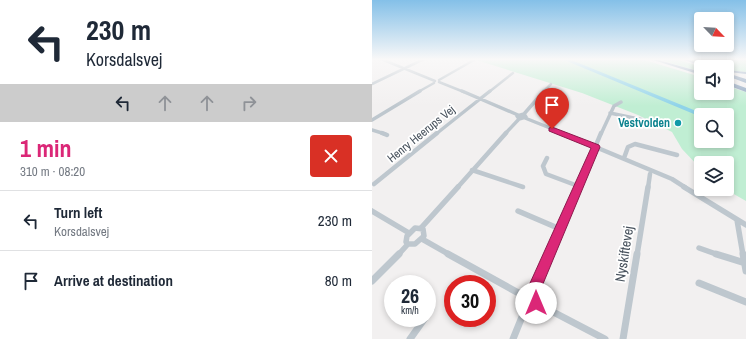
<!DOCTYPE html>
<meta charset="utf-8">
<style>
:root{--surface:#fff;--page:#f6f6f7;--text:#1f2937;--muted:#747a83;--line:#e0e1e3;--accent:#db2777}
body{margin:0;font-family:"Archivo Narrow",sans-serif;background:var(--page);color:var(--text);height:100vh;display:flex;flex-direction:column;font-size:15px;white-space:nowrap}
*{box-sizing:border-box;margin:0}
p{font-size:13px;color:var(--muted)}
.icon{flex:none;width:22px;height:22px;fill:none;stroke:currentColor;stroke-width:2;stroke-linecap:round;stroke-linejoin:round}
.map{position:relative;flex:1;overflow:hidden}
.drawer{display:flex;flex-direction:column;background:var(--surface);width:372px}
.drawer>*{flex:none}
.hud{background:#fff;color:var(--text);overflow:hidden}
.needle{width:26px;rotate:115deg}
.fabs{position:absolute;left:322px;top:12px;display:grid;gap:8px}
.fabs a{display:grid;place-items:center;width:40px;height:40px;border-radius:4px;background:var(--surface);box-shadow:0 2px 6px #0003;font-size:20px}
.speed{position:absolute;left:12px;top:275px;display:flex;gap:8px;font-size:20px;font-weight:700;text-align:center}
.speed>*{display:grid;place-content:center;width:52px;height:52px;border-radius:50%;background:var(--surface);box-shadow:0 2px 6px #0003;line-height:1}
.speed small{font-size:10px;font-weight:400}
.speed .limit{border:6px solid #d22;background:#fff;color:#111}
.pin{position:absolute;display:grid;place-items:center;width:34px;height:34px;color:#fff;margin:-41px -17px;border-radius:50% 50% 50% 0;rotate:-45deg;box-shadow:0 0 4px #0007}
.pin .icon{rotate:45deg}
.me{position:absolute;width:44px;margin:-22px;rotate:0deg;stroke-linejoin:round;filter:drop-shadow(0 0 3px #0008)}
.turn{display:flex;align-items:center;gap:14px;height:84px;padding:0 20px;font-size:18px}
.turn .icon{width:52px;height:52px;stroke-width:2.5}
.turn b{display:block;font-size:28px;line-height:34px}
.lanes{display:flex;align-items:center;height:38px;padding:0 20px;background:#0003;justify-content:center;gap:20px;direction:ltr}
.lanes .off{opacity:.35}
.round{display:grid;place-items:center;flex:none;width:42px;height:42px;border-radius:4px;background:var(--page)}
.overview{display:flex;align-items:center;justify-content:space-between;height:68px;padding:0 20px}
h1{font-size:24px;font-weight:700;line-height:30px;color:var(--accent)}
ul{padding:0;list-style:none}
li{display:flex;align-items:center;gap:12px;height:60px;padding:0 20px;border-top:1px solid var(--line)}
li div{flex:1}
li b{display:block;font-size:15px}
li em{font-style:normal}
main{display:flex;flex:1;min-height:0}
.map>svg:first-child{display:block}
.green{fill:#c0eed3;fill-rule:evenodd}
.water{fill:#8fd3e9}
.lines{fill:none;stroke-linecap:round;stroke-linejoin:round}
.minor-far4{stroke:#bec7ce;stroke-width:2.5}
.minor-far3{stroke:#bec7ce;stroke-width:3.5}
.minor-far2{stroke:#bec7ce;stroke-width:4.5}
.minor-far1{stroke:#bec7ce;stroke-width:5.5}
.minor{stroke:#bec7ce;stroke-width:7}
.motorway{fill:#89a1bd;fill-rule:evenodd}
.route{fill:#db2777;stroke:#8e194d}
.culture-dot{fill:#0f9aa8;stroke:#fff;stroke-width:1.5}
.labels{text-anchor:middle;dominant-baseline:central;stroke-width:3.5;stroke-linejoin:round;paint-order:stroke}
.culture-label{font-size:12px;font-weight:bold;fill:#0d838f;stroke:#fff;text-anchor:end}
.street-label{font-size:12px;fill:#48525d;stroke:#fff}
.near-street-label{font-size:14px;fill:#48525d;stroke:#fff}
</style>
<main>
<section class="drawer">
<div class="hud">
<div class="turn"><svg class="icon" aria-label="left" viewBox="0 0 24 24"><path d="M17 20v-9H6M10 6l-5 5 5 5"/></svg><div><b>230 m</b>Korsdalsvej</div></div>
<div class="lanes"><svg class="icon" aria-label="left" viewBox="0 0 24 24"><path d="M17 20v-9H6M10 6l-5 5 5 5"/></svg><svg class="icon off" aria-label="ahead" viewBox="0 0 24 24"><path d="M12 20V5M6 11l6-6 6 6"/></svg><svg class="icon off" aria-label="ahead" viewBox="0 0 24 24"><path d="M12 20V5M6 11l6-6 6 6"/></svg><svg class="icon off" aria-label="right" viewBox="0 0 24 24"><path d="M7 20v-9h11M14 6l5 5-5 5"/></svg></div>
</div>
<div class="overview"><div><h1>1 min</h1><p>310 m · 08:20</p></div><a class="round" style="background:#d93025;color:#fff"><svg class="icon" aria-label="close" viewBox="0 0 24 24"><path d="M6 6l12 12M18 6L6 18"/></svg></a></div>
<ul>
<li><svg class="icon" aria-label="left" viewBox="0 0 24 24"><path d="M17 20v-9H6M10 6l-5 5 5 5"/></svg><div><b>Turn left</b><p>Korsdalsvej</p></div><em>230 m</em></li>
<li><svg class="icon" aria-label="arrive" viewBox="0 0 24 24"><path d="M6 21V4h12l-3 4 3 4H6"/></svg><div><b>Arrive at destination</b></div><em>80 m</em></li>
</ul>
</section>
<div class="map">
<svg width="374" height="339" viewBox="0 0 374 339">
<rect width="100%" height="100%" fill="#f2f0f0"/>
<path class="green" d="M 101,59 L 269,59 L 329,77 L 329,93 L 355,93 L 355,86 L 374,92 L 374,201 L 353,189 L 355,189 L 355,163 L 329,163 L 329,169 L 310,149 L 300,132 L 266,115 L 210,93 ZM 329,115 L 355,115 L 355,141 L 329,141 Z
M 285,59 L 304,59 L 330,67 L 329,72 Z
M 313,59 L 374,59 L 374,72 L 355,70 L 355,67 L 342,67 Z"/>
<path class="water" d="M 190,59 L 197,59 L 334,115 L 329,115 L 329,117 Z"/>
<g class="lines">
<path class="minor-far4" d="M 9,59 L 63,81
M 67,80 L 102,60
M 67,82 L 92,92
M 0,84 L 52,59
M 46,92 L 62,83
M 117,92 L 141,73
M 171,92 L 179,84"/>
<path class="minor-far3" d="M 90,91 L 146,115
M 238,113 L 276,121
M 152,114 L 172,91
M 152,114 L 154,117 L 147,119 L 145,116 Z
M 153,118 L 193,134
M 0,120 L 48,91
M 0,130 L 13,134
M 64,134 L 118,91
M 133,134 L 147,119
M 229,134 L 242,106 L 249,102"/>
<path class="minor-far2" d="M 10,133 L 15,135
M 190,133 L 300,179 L 314,188
M 175,158 L 171,166 L 174,174 L 206,186
M 252,158 L 256,147 L 263,144 L 305,155
M 100,170 L 151,187
M 2,184 L 65,133
M 85,188 L 134,133
M 206,188 L 229,133
M 276,188 L 278,174"/>
<path class="minor-far1" d="M 312,187 L 374,225
M 0,211 L 37,233
M 146,211 L 188,229
M 365,220 L 371,255
M 43,228 L 51,229 L 52,236 L 43,244 L 36,244 L 34,242 L 35,236 Z
M 49,228 L 86,187
M 50,239 L 78,255
M 327,248 L 347,255
M 26,255 L 36,244
M 177,255 L 207,187
M 265,255 L 276,187"/>
<path class="minor" d="M 76,254 L 152,296
M 344,254 L 373,263
M 371,254 L 374,271
M 0,281 L 27,254
M 327,283 L 374,302
M151 300a7 7 0 1 1 14 0a7 7 0 1 1-14 0Z
M 161,293 L 178,254
M 164,303 L 233,339
M 55,314 L 59,309
M 38,339 L 53,318
M 141,339 L 154,307
M 251,339 L 265,254"/>
<path class="motorway" d="M 278,59 L 283,59 L 329,72 L 329,75 Z
M 309,59 L 314,59 L 341,67 L 334,67 Z
M 355,70 L 374,72 L 374,74 L 357,72 L 355,72 Z
M 355,73 L 374,79 L 374,83 L 355,76 Z
M 355,81 L 374,88 L 374,92 L 355,85 Z"/>
</g>
<linearGradient id="sky" x2="0" y2="1"><stop stop-color="#84c0e8"/><stop offset="0.56" stop-color="#f9f8f8"/><stop offset="1" stop-color="#f9f8f8" stop-opacity="0"/></linearGradient>
<rect width="374" height="106" fill="url(#sky)"/>
<path class="route" d="M 180,127 L 227,145 L 228,147 L 168,291 C 173,297 172,302 169,308 L 164,310 L 159,308 L 154,292 L 219,148 L 177,131 L 177,128 Z"/>
<circle class="culture-dot" cx="306" cy="123" r="4"/>
<g class="labels">
<g class="culture-label">
<text x="298" y="123">Vestvolden</text>
</g>
<g class="street-label">
<text transform="translate(49 134) rotate(-39)">Henry Heerups Vej</text>
</g>
<g class="near-street-label">
<text transform="translate(252 254) rotate(-81)">Nyskiftevej</text>
</g>
</g>
</svg>
<div class="fabs">
<a><svg class="needle" viewBox="-14 -14 28 28"><path d="M0-13l5 13h-10z" fill="#e53935"/><path d="M0 13l5-13h-10z" fill="#747a83"/></svg></a>
<a><svg class="icon" aria-label="sound" viewBox="0 0 24 24"><path d="M4 9h4l5-4v14l-5-4H4zM17 9q2 3 0 6"/></svg></a>
<a><svg class="icon" aria-label="search" viewBox="0 0 24 24"><circle cx="10" cy="10" r="6"/><path d="M15 15l6 6"/></svg></a>
<a><svg class="icon" aria-label="layers" viewBox="0 0 24 24"><path d="M12 4l9 5-9 5-9-5zM3 14l9 5 9-5"/></svg></a>
</div>
<div class="speed"><div>26<small>km/h</small></div><div class="limit">30</div></div>
<div class="pin" style="left:180px;top:129px;background:#d93025"><svg class="icon" aria-label="arrive" viewBox="0 0 24 24"><path d="M6 21V4h12l-3 4 3 4H6"/></svg></div>
<svg class="me" style="left:164px;top:303px" viewBox="-20 -20 40 40"><circle r="19" fill="#fff"/><path d="M0-13L10 11 0 6-10 11z" fill="#db2777"/></svg>
</div>
</main>
